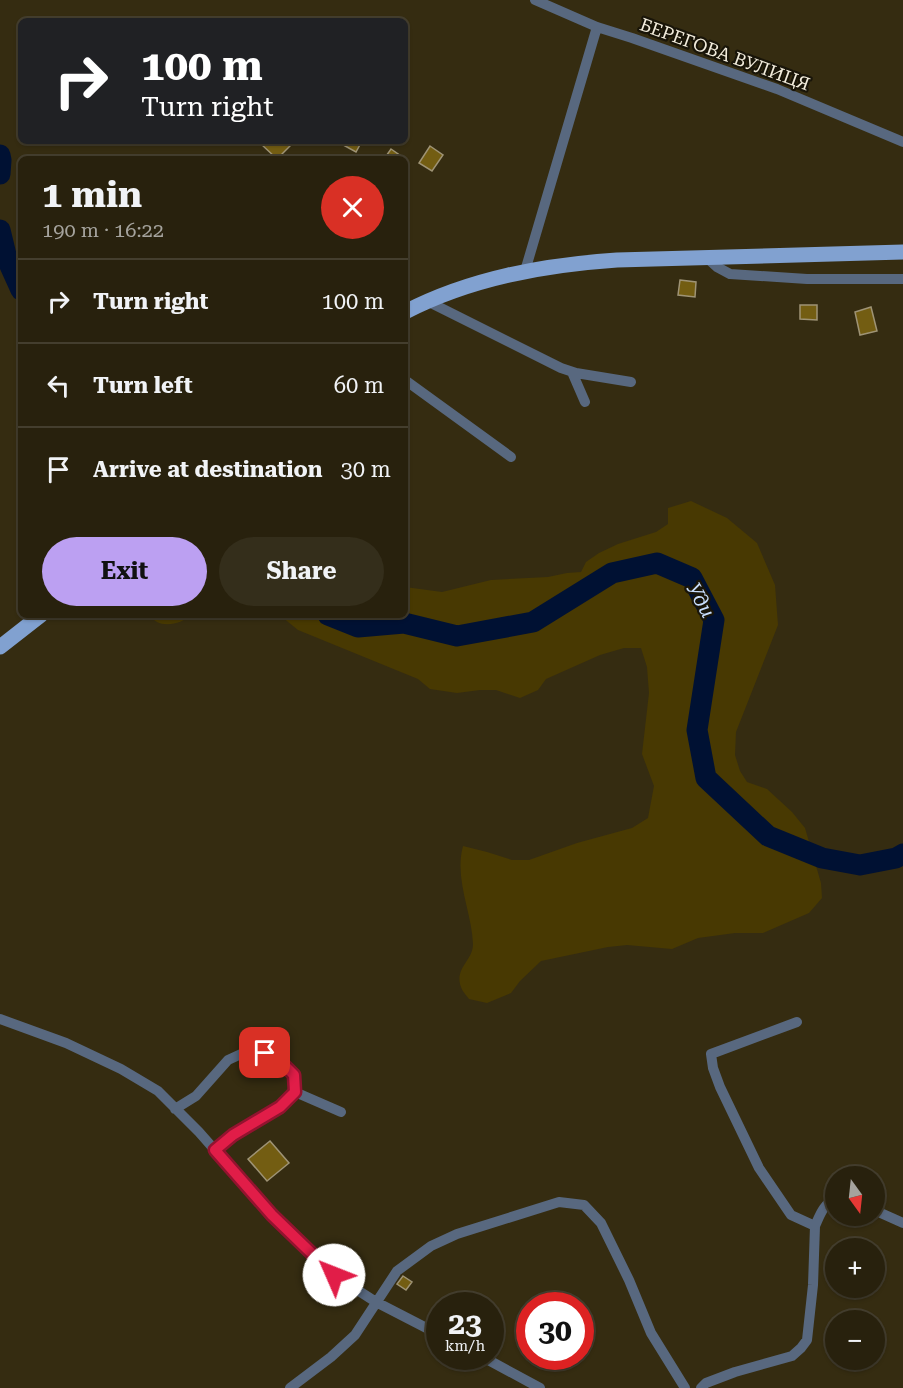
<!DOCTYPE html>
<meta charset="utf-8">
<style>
:root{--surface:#28210d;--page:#342e1b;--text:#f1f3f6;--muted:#a5a39d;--line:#443e2e;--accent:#bca0f2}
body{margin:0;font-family:"Roboto Serif",serif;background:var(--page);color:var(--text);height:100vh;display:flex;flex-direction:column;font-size:22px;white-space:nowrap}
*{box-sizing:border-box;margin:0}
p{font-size:20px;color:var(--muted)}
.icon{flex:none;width:33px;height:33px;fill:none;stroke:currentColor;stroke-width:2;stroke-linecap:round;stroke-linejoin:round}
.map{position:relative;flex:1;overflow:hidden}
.details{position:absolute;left:18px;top:156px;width:390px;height:462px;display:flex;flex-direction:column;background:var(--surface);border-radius:9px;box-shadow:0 2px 4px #0004,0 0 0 2px var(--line)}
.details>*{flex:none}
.banner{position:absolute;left:18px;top:18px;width:390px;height:126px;border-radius:9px;box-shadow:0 2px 4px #0004,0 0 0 2px var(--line);background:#202124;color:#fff;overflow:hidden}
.needle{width:39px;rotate:165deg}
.fabs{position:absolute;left:825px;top:1166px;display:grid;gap:12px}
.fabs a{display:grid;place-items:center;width:60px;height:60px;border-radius:50%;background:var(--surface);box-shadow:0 2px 4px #0004,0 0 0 2px var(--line);font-size:30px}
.speed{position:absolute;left:426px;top:1292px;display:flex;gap:12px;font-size:30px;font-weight:700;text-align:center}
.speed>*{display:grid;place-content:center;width:78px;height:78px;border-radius:50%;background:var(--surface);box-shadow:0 2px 4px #0004,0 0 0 2px var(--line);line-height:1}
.speed small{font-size:15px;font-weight:400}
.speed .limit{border:9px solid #d22;background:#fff;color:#111}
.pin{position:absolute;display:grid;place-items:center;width:51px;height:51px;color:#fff;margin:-26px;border-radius:12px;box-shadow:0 3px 9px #0006}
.me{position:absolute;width:66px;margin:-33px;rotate:314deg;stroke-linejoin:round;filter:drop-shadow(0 0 4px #0008)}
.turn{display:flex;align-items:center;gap:21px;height:126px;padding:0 24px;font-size:27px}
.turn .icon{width:78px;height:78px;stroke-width:2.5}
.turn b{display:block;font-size:42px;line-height:51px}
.round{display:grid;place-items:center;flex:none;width:63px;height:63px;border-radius:32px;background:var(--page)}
.overview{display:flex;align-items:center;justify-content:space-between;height:102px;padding:0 24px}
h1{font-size:36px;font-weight:700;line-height:45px}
.button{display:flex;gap:12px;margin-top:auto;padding:12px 24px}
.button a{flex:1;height:69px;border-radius:36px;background:var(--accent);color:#111;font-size:24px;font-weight:700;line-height:69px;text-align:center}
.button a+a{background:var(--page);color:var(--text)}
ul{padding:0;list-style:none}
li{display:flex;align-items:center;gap:18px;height:84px;padding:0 24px;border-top:2px solid var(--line)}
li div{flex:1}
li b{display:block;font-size:22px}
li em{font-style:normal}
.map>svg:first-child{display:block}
.green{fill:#483902}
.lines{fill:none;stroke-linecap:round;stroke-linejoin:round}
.river{stroke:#013;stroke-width:21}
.building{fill:#735d12;stroke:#9e9375;stroke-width:1.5}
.minor{stroke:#58687f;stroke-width:10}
.primary{stroke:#81a1d0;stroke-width:15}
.route-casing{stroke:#92132f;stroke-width:15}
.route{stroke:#e11d48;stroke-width:10}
.labels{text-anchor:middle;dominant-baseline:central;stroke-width:4.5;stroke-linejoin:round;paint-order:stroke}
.street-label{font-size:18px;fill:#f2ecdc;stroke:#191509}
.water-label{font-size:20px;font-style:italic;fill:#c8defd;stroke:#191509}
</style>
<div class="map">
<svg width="903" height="1388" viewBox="0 0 903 1388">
<rect width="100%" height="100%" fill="#352c11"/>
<path class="green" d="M 691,501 L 727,518 L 757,543 L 775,585 L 778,625 L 736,732 L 735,755 L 740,771 L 747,782 L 767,789 L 792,812 L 805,828 L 821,883 L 822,898 L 809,913 L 763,933 L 735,933 L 698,938 L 672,949 L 627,945 L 608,947 L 541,961 L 520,981 L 511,993 L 487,1003 L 469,999 C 466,995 462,991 461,987 C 454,968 473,961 473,944 C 472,912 454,879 463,846 L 487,852 L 512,860 L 529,860 L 577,843 L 632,828 L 648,818 L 654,786 L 642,754 L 649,693 L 647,667 L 641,648 L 624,648 L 600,655 L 546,679 L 538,690 L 520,698 L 496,690 L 480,690 L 457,693 L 430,689 L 418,679 L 298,630 L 282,617 L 277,615 L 405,615 L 405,587 L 442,592 L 491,580 L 548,577 L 567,573 L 581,572 L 586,562 L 599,553 L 618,544 L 656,532 L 668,524 L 668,508 Z
M 148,615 L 191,615 C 183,623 167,627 157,622 C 153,620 151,617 148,615 Z"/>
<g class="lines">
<path class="river" d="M 0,155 L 1,160 L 0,174
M 0,230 L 7,259 L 21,290
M 328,615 L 358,627 L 404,623 L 457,636 L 533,622 L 612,573 L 657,563 L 692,578 L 714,620 L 697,730 L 706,778 L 768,836 L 822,858 L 860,865 L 896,858 L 903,854"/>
</g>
<path class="building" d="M 262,141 L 292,141 L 294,142 L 277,159 L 260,143 Z
M 336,141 L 362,141 L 356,152 Z
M 430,146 L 443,155 L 432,171 L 419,163 Z
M 391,149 L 401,156 L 399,159 L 384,159 Z
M 680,280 L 696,282 L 695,297 L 678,295 Z
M 800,305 L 817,305 L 817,320 L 800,319 Z
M 871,307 L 877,331 L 860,335 L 855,312 Z
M 270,1141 L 289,1163 L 267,1181 L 248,1159 Z
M 403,1276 L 412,1282 L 406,1290 L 397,1284 Z"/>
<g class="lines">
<path class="minor" d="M 535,0 L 597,27 L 632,38 L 777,89 L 903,142
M 706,257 L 717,267 L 730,274 L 807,279 L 903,279
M 525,271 L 597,27
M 427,301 L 561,368 L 576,373 L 631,382
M 572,372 L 585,402
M 405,380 L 511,457
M 0,1019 L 66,1043 L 121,1069 L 158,1091 L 199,1132 L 272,1215 L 334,1275 L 376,1302 L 440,1335
M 175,1109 L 196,1096 L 228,1060 L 252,1049 L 277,1058 L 294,1075 L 295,1092 L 341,1112
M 215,1150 L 233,1135 L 280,1107 L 295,1092
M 874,1210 L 903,1223
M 815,1226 C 820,1215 823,1204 836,1199
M 481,1356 L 540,1388
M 290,1388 L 331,1357 L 355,1335 L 397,1271 L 431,1246 L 457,1234 L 559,1202 L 584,1205 L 601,1223 L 629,1280 L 651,1333 L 685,1388
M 701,1388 L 706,1383 L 735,1372 L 792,1356 L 801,1348 L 807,1340 L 813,1285 L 815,1226 L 791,1215 L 759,1168 L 720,1087 L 713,1068 L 711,1054 L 797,1022"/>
<path class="primary" d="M 405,312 C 471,278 544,265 617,260 L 903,252
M 0,647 L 41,615"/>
</g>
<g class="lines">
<defs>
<path id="route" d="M 265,1053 L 277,1058 L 294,1075 L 295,1092 L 280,1107 L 233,1135 L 215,1150 L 272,1215 L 334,1275"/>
</defs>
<use href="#route" class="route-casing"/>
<use href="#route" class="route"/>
</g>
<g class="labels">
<g class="street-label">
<text transform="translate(725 54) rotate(20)">БЕРЕГОВА ВУЛИЦЯ</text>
</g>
<g class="water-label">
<text transform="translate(701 600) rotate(61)">Уди</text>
</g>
</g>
</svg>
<div class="fabs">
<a><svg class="needle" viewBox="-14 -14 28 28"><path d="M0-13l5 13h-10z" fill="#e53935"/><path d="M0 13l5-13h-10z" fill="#a5a39d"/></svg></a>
<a>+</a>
<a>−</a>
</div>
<div class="speed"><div>23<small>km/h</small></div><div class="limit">30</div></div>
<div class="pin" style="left:265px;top:1053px;background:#d93025"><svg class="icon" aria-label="arrive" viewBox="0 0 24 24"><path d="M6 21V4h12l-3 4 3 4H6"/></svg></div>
<svg class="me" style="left:334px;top:1275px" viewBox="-20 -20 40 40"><circle r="19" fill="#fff"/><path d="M0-13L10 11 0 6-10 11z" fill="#e11d48"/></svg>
<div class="banner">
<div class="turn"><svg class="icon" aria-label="right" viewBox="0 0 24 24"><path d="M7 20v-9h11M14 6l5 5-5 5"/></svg><div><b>100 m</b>Turn right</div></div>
</div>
<section class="details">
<div class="overview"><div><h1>1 min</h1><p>190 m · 16:22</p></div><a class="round" style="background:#d93025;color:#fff"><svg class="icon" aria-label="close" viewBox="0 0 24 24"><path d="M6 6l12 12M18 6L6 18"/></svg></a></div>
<ul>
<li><svg class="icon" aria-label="right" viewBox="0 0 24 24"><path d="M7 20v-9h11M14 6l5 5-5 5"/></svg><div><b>Turn right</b></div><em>100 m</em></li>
<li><svg class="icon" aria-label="left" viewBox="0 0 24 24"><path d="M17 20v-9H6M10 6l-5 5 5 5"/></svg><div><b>Turn left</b></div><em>60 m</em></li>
<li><svg class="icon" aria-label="arrive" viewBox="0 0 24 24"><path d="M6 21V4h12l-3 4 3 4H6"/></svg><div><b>Arrive at destination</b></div><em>30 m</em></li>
</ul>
<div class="button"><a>Exit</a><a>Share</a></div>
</section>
</div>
